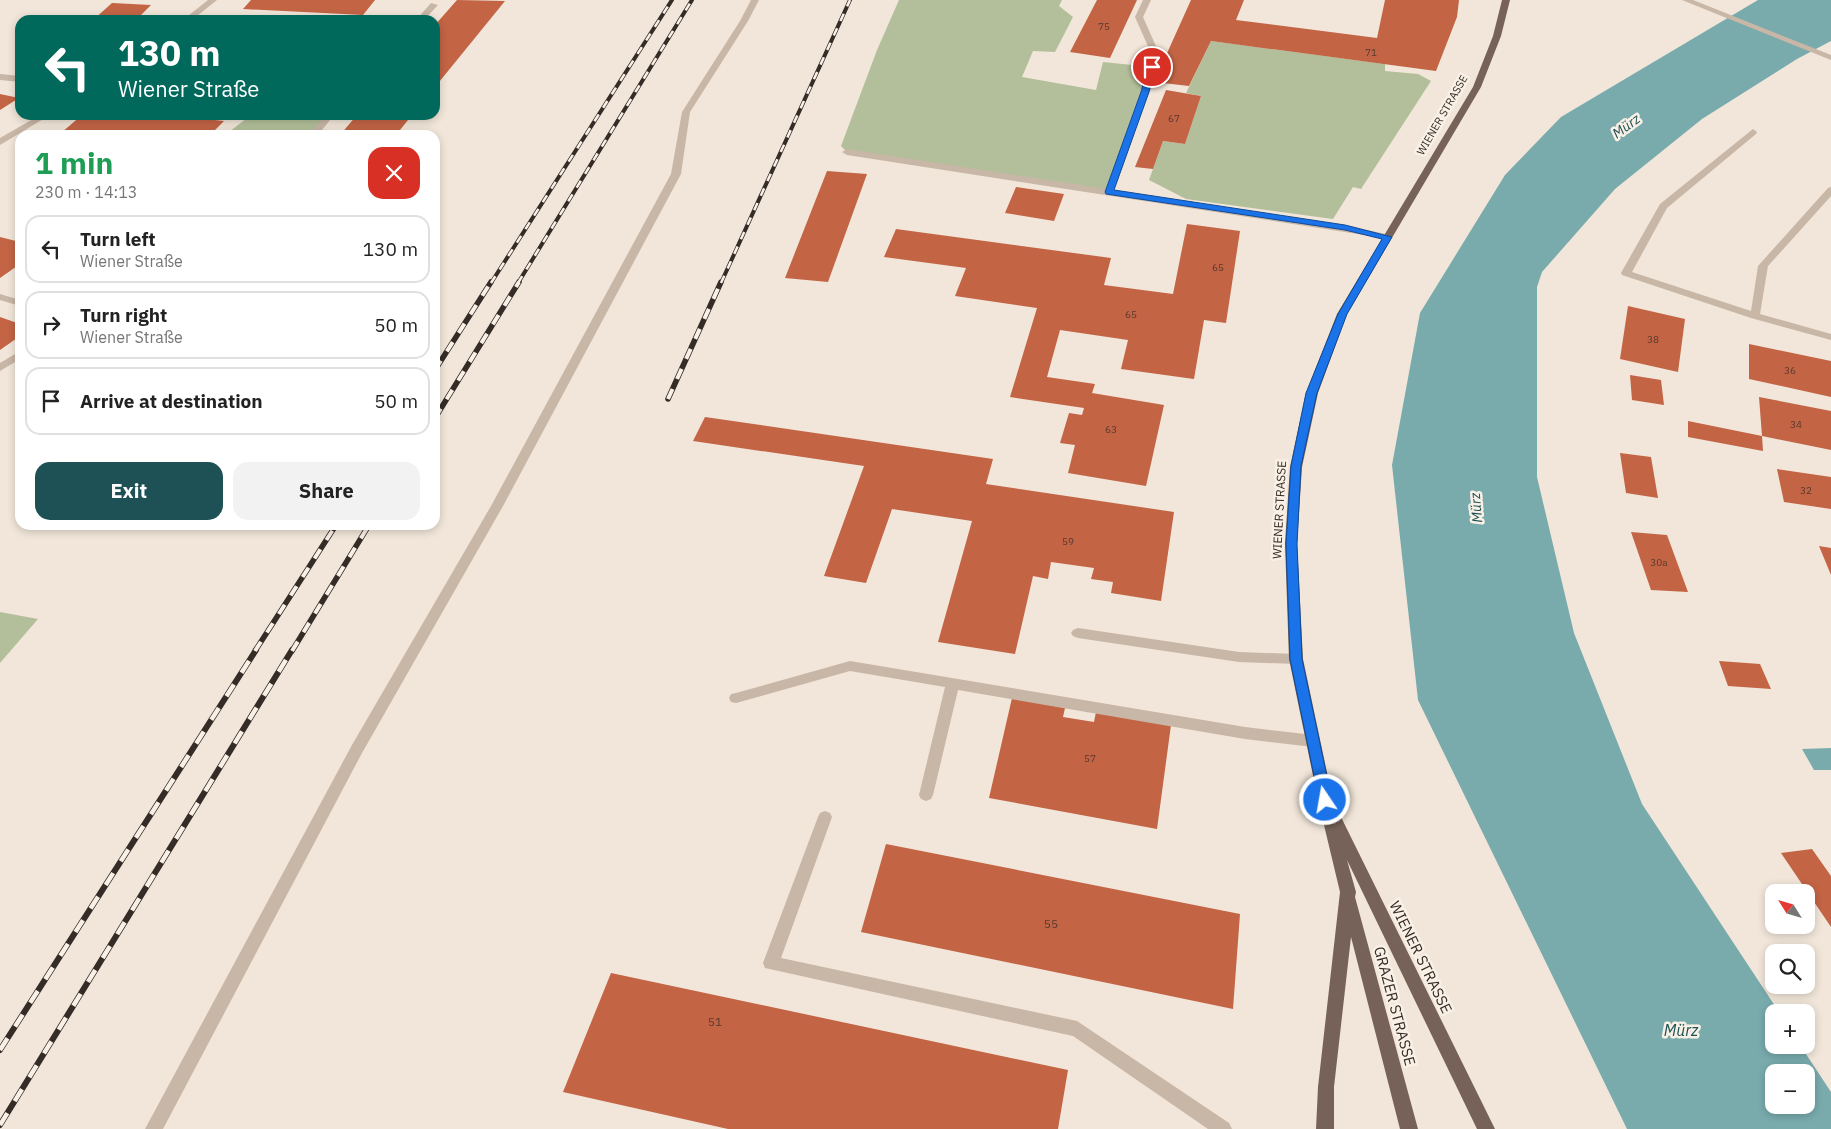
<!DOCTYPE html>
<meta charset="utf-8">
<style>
:root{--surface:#fff;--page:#f2f2f2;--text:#222;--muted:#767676;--line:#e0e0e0;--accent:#1d5155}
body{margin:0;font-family:"IBM Plex Sans",sans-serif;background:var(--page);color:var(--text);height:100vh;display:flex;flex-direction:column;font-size:19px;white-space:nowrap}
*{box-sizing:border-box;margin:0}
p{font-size:16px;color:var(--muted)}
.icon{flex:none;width:28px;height:28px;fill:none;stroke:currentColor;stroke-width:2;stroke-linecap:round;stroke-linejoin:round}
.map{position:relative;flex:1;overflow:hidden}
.panel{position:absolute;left:15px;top:130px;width:425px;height:400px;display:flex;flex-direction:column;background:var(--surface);border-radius:15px;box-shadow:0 2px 8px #0003}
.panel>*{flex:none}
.banner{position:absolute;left:15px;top:15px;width:425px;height:105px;border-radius:15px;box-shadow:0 2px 8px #0003;background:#00695c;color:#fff;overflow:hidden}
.needle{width:32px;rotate:307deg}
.tools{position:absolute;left:1765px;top:884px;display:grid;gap:10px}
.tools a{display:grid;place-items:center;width:50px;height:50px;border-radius:10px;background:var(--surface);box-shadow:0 2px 8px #0003;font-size:25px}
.pin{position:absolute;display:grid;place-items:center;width:42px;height:42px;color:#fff;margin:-21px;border:2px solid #fff;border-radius:50%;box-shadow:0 1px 5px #0007}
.me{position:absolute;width:55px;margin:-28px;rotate:348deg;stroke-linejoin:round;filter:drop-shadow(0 0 4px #0008)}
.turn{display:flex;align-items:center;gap:18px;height:105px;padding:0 20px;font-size:22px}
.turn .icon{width:65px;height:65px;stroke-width:2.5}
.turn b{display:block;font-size:35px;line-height:42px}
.round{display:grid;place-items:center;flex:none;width:52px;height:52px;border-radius:15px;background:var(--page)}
.head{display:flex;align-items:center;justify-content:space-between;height:85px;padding:0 20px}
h1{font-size:30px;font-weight:700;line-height:38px;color:#1e9e55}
.cta{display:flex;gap:10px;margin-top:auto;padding:10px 20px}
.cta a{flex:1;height:58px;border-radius:15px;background:var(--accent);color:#fff;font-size:20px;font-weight:700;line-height:58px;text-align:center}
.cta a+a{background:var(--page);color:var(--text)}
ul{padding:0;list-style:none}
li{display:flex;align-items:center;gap:15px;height:68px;margin:0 10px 8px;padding:0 10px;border:2px solid var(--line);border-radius:15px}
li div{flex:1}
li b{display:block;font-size:19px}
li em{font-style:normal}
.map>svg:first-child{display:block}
.green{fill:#b3bf9a}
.water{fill:#79abad;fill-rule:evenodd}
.building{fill:#c36445}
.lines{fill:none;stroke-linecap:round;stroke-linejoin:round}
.minor{fill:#c8b6a6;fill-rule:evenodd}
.major{fill:#766258;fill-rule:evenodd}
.rail-far2-casing{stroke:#352b27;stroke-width:4}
.rail-far1-casing{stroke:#352b27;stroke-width:5.5}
.rail-casing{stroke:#352b27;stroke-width:6}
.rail-far2{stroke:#f9f0e6;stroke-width:2.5;stroke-dasharray:8;stroke-linecap:butt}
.rail-far1{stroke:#f9f0e6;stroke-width:4;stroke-dasharray:11;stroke-linecap:butt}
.rail{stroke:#f9f0e6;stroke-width:4.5;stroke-dasharray:14;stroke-linecap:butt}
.route{fill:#1a73e8;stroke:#114b97}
.labels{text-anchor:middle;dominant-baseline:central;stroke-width:5;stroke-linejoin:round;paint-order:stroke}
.number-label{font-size:10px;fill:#58392e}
.far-street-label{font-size:11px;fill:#352b27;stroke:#f9f0e6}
.street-label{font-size:12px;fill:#352b27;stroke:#f9f0e6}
.near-number-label{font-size:12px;fill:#58392e}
.water-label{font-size:14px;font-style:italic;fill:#1d5155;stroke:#f9f0e6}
.near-street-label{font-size:15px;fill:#352b27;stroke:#f9f0e6}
.near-water-label{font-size:16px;font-style:italic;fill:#1d5155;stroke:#f9f0e6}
</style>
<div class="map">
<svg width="1831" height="1129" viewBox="0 0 1831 1129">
<rect width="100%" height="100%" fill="#f1e6d9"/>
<path class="green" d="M 899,0 L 1062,0 L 1059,6 L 1073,17 L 1055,52 L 1033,51 L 1022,77 L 1096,90 L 1103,62 L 1152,67 L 1109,192 L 847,152 L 841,146 L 877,50 Z
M 1211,41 L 1385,64 L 1385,71 L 1418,74 L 1431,81 L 1361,189 L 1353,187 L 1333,219 L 1186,199 L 1149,180 L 1163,141 L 1185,144 L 1201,96 L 1186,93 Z
M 251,115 L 330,115 L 313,135 L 225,135 Z
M 0,612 L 38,619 L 0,663 Z"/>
<path class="water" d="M 1758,0 L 1831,0 L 1831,41 L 1797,59 L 1702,119 L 1615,189 L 1542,272 L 1537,287 L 1537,477 L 1574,633 L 1642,804 L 1779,1012 L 1774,1012 L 1774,1045 L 1800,1045 L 1831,1092 L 1831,1129 L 1627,1129 L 1418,700 L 1392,465 L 1420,313 L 1505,175 L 1561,117 ZM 1774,1072 L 1806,1072 L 1806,1105 L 1774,1105 Z
M 1831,748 L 1831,770 L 1814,770 L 1802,749 Z"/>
<path class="building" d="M 251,0 L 375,0 L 363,15 L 243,9 Z
M 457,0 L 505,1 L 435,87 L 435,25 Z
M 1097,0 L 1137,0 L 1110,58 L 1070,52 Z
M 1191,0 L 1244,0 L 1236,20 L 1377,38 L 1385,0 L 1459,0 L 1457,17 L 1436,71 L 1211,41 L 1189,86 L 1154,82 Z
M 112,3 L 151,5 L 136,20 L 93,20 Z
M 1166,90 L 1201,96 L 1185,144 L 1163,141 L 1153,169 L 1135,167 Z
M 0,94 L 19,98 L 0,110 Z
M 82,115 L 167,115 L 224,121 L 210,135 L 84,135 L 61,133 Z
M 357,115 L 412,115 L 396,135 L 340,135 Z
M 827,171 L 867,174 L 828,282 L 785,278 Z
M 1016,187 L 1064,194 L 1054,221 L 1005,213 Z
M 1187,224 L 1240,231 L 1226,323 L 1204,320 L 1194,379 L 1121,369 L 1128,340 L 1060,330 L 1047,377 L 1095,384 L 1092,393 L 1164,405 L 1146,486 L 1068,473 L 1075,445 L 1060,443 L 1069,413 L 1082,415 L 1084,408 L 1010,397 L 1037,308 L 955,296 L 966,268 L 884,257 L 896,229 L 1111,258 L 1104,285 L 1173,294 Z
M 0,237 L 20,242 L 20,264 L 0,278 Z
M 1628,306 L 1685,319 L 1678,372 L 1620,359 Z
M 0,317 L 20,324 L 20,336 L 0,350 Z
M 1749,344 L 1831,361 L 1831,397 L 1749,379 Z
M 1630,375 L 1661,380 L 1664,405 L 1632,400 Z
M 1759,397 L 1831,411 L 1831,450 L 1762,436 Z
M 705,417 L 993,459 L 986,484 L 1174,512 L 1161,601 L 1111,593 L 1113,582 L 1091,579 L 1094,568 L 1051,562 L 1048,579 L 1033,576 L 1015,654 L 938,642 L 972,521 L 892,509 L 866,583 L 824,576 L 864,466 L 693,441 Z
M 1688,421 L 1762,436 L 1763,451 L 1688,437 Z
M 1620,453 L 1651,457 L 1658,498 L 1626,493 Z
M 1777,469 L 1831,477 L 1831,509 L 1784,502 Z
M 1631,532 L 1667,535 L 1688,592 L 1651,590 Z
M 1819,546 L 1831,548 L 1831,575 Z
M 1719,661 L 1760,664 L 1771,689 L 1728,686 Z
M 1012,698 L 1065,708 L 1063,717 L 1094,722 L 1096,712 L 1171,725 L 1157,829 L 989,798 Z
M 886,844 L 1240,914 L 1233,1009 L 861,932 Z
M 1812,849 L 1831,876 L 1831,927 L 1781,853 Z
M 611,973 L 1068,1070 L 1058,1129 L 728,1129 L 563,1092 Z"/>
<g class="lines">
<path class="minor" d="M 208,0 L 217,0 L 192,20 L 183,20 Z
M 751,0 L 759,0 L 748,21 L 690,112 L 681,174 L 503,506 L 362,753 L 163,1129 L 145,1129 L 352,745 L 491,506 L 671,174 L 682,112 L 740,21 Z
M 1143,0 L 1151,0 L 1143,17 L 1159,53 L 1149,92 L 1114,190 L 1345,225 L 1390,235 L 1390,239 L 847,155 L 842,152 L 847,149 L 1106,189 L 1141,92 L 1151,53 L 1135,17 Z
M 1682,0 L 1693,0 L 1831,55 L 1831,60 Z
M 431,3 L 438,5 L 424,20 L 416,20 Z
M 0,74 L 20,76 L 20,82 L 0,80 Z
M 40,115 L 50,115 L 0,145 L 0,138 Z
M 325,115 L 334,115 L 318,135 L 309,135 Z
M 1753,129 L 1757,132 L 1756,134 L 1667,208 L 1632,272 L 1751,311 L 1758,266 L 1828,188 L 1831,187 L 1831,196 L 1768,266 L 1760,314 L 1831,334 L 1831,340 L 1751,318 L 1622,275 L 1621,273 L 1660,204 Z
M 0,294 L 20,300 L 20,306 L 0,300 Z
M 20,351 L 20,359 L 0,371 L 0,363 Z
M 1078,628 L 1239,652 L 1296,654 L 1301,655 L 1303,659 L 1301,663 L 1296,664 L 1239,662 L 1078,638 L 1073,636 L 1071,633 L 1073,630 Z
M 850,661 L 1245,727 L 1313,735 L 1318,737 L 1320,741 L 1318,745 L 1313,747 L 1245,739 L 958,690 L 933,795 L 931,799 L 926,801 L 921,799 L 919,795 L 945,687 L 850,671 L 736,703 L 731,702 L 729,698 L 731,694 L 736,693 Z
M 825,811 L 830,813 L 832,817 L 781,958 L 1077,1021 L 1229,1123 L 1232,1129 L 1208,1129 L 1073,1036 L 765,968 L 763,963 L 818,817 L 820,813 Z"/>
<path class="major" d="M 1502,0 L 1510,0 L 1501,36 L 1481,87 L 1347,314 L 1318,393 L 1302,467 L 1297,544 L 1303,659 L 1336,815 L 1341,817 L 1495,1129 L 1477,1129 L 1347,860 L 1356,892 L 1355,897 L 1418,1129 L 1400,1129 L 1351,937 L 1334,1087 L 1334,1129 L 1316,1129 L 1318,1087 L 1340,892 L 1318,800 L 1289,659 L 1285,544 L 1290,467 L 1306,393 L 1337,314 L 1473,87 L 1493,36 Z"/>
<defs>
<path id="rail-far2" d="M 491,283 L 672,0
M 518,283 L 692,0
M 721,283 L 850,0"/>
<path id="rail-far1" d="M 435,370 L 491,282
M 668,399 L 721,282
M 435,418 L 519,282
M 255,651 L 336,525
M 292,651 L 369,525"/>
<path id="rail" d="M 0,1050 L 256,650
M 0,1125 L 292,650"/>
</defs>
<use href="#rail-far2" class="rail-far2-casing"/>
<use href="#rail-far1" class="rail-far1-casing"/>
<use href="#rail" class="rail-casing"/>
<use href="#rail-far2" class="rail-far2"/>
<use href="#rail-far1" class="rail-far1"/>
<use href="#rail" class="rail"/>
</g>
<path class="route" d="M 1152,64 L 1156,67 L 1149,92 L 1114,190 L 1345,225 L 1392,237 L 1347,314 L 1317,393 L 1301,466 L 1297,544 L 1302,659 L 1332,800 L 1330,804 L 1325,805 L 1321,804 L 1319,800 L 1290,659 L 1286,544 L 1291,466 L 1306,393 L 1338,314 L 1382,239 L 1345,230 L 1106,194 L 1105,192 L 1141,92 L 1148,67 Z"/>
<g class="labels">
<g class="number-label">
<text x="1104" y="26">75</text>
<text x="1371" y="52">71</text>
<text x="1174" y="118">67</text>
<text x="1218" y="267">65</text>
<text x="1131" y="314">65</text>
<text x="1653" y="339">38</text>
<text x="1790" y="370">36</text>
<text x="1796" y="424">34</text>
<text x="1111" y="429">63</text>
<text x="1806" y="490">32</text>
<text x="1068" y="541">59</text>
<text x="1659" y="562">30a</text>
<text x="1090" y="758">57</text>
</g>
<g class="far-street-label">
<text transform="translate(1442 115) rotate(-60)">WIENER STRASSE</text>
</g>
<g class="street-label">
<text transform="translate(1279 510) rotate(-87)">WIENER STRASSE</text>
</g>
<g class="near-number-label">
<text x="1051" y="923">55</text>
<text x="715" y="1021">51</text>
</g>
<g class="water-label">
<text transform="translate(1626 126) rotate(-36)">Mürz</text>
<text transform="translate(1476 508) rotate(-95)">Mürz</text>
</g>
<g class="near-street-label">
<text transform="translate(1421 957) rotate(64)">WIENER STRASSE</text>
<text transform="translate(1395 1006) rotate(75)">GRAZER STRASSE</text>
</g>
<g class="near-water-label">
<text x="1681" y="1030">Mürz</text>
</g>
</g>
</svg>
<div class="tools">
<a><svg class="needle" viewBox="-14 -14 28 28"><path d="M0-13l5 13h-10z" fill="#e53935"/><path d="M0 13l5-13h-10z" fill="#767676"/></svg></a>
<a><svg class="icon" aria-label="search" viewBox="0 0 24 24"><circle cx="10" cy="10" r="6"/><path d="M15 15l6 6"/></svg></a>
<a>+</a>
<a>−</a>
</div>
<div class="pin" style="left:1152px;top:67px;background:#d93025"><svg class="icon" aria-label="arrive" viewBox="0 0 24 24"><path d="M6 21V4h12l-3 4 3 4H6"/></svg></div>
<svg class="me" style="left:1325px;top:800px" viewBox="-20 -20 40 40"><circle r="17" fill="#1a73e8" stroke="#fff" stroke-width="3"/><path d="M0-11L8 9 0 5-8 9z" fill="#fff"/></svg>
<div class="banner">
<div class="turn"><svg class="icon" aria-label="left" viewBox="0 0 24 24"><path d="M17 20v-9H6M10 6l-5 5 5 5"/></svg><div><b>130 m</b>Wiener Straße</div></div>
</div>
<section class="panel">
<div class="head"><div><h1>1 min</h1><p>230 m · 14:13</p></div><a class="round" style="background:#d93025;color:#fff"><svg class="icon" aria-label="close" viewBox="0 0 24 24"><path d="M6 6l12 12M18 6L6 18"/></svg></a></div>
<ul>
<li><svg class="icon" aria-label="left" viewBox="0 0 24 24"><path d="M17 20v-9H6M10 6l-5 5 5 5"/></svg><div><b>Turn left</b><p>Wiener Straße</p></div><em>130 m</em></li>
<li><svg class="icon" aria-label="right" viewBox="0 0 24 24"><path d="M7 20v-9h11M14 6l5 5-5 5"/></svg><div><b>Turn right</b><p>Wiener Straße</p></div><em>50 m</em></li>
<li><svg class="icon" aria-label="arrive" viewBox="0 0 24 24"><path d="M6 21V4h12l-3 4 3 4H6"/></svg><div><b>Arrive at destination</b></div><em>50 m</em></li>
</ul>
<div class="cta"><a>Exit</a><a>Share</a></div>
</section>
</div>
